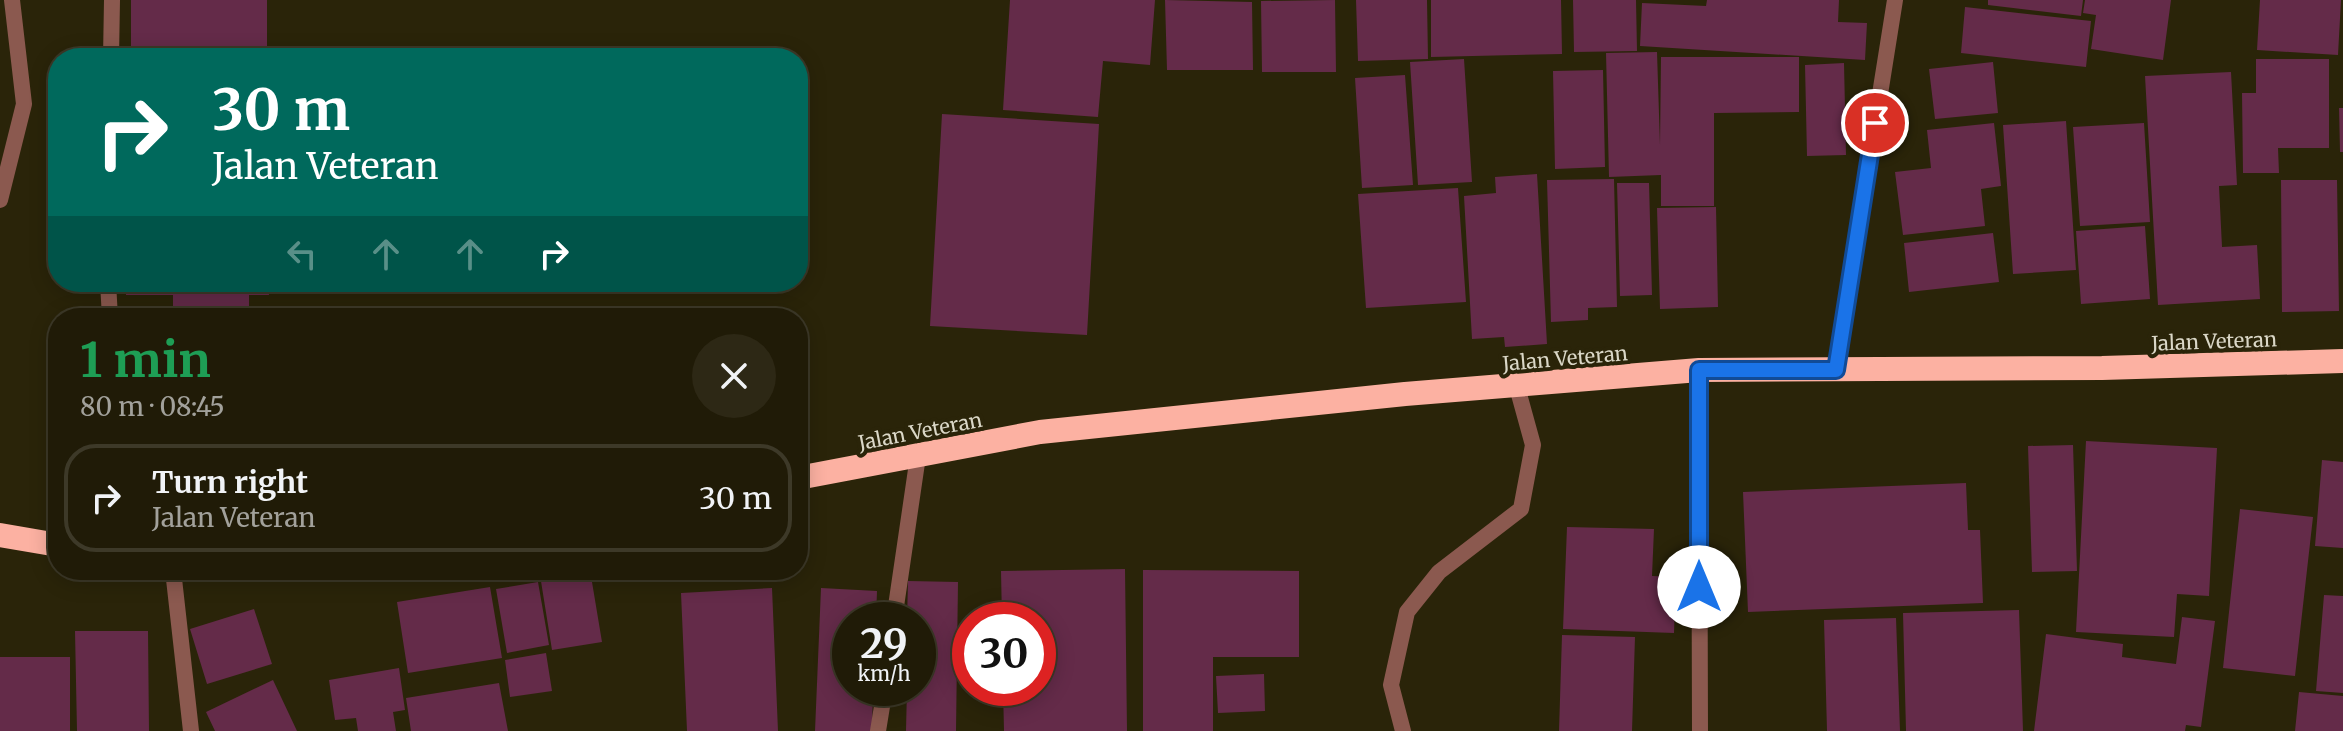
<!DOCTYPE html>
<meta charset="utf-8">
<style>
:root{--surface:#201b07;--page:#2d2815;--text:#f1f3f6;--muted:#a2a19b;--line:#3d3928}
body{margin:0;font-family:Merriweather,serif;background:var(--page);color:var(--text);height:100vh;display:flex;flex-direction:column;font-size:30px;white-space:nowrap}
*{box-sizing:border-box;margin:0}
p{font-size:26px;color:var(--muted)}
.icon{flex:none;width:44px;height:44px;fill:none;stroke:currentColor;stroke-width:2;stroke-linecap:round;stroke-linejoin:round}
.map{position:relative;flex:1;overflow:hidden}
.sheet{position:absolute;left:48px;top:308px;width:760px;height:272px;display:flex;flex-direction:column;background:var(--surface);border-radius:32px;box-shadow:0 4px 20px #0003,0 0 0 2px var(--line)}
.sheet>*{flex:none}
.guide{position:absolute;left:48px;top:48px;width:760px;height:244px;border-radius:32px;box-shadow:0 4px 20px #0003,0 0 0 2px var(--line);background:#00695c;color:#fff;overflow:hidden}
.speed{position:absolute;left:832px;top:602px;display:flex;gap:16px;font-size:40px;font-weight:700;text-align:center}
.speed>*{display:grid;place-content:center;width:104px;height:104px;border-radius:50%;background:var(--surface);box-shadow:0 4px 20px #0003,0 0 0 2px var(--line);line-height:1}
.speed small{font-size:20px;font-weight:400}
.speed .limit{border:12px solid #d22;background:#fff;color:#111}
.pin{position:absolute;display:grid;place-items:center;width:68px;height:68px;color:#fff;margin:-34px;border:4px solid #fff;border-radius:50%;box-shadow:0 2px 8px #0007}
.me{position:absolute;width:88px;margin:-44px;rotate:0deg;stroke-linejoin:round;filter:drop-shadow(0 0 6px #0008)}
.turn{display:flex;align-items:center;gap:28px;height:168px;padding:0 32px;font-size:36px}
.turn .icon{width:104px;height:104px;stroke-width:2.5}
.turn b{display:block;font-size:56px;line-height:68px}
.lanes{display:flex;align-items:center;height:76px;padding:0 32px;background:#0003;justify-content:center;gap:40px;direction:ltr}
.lanes .off{opacity:.35}
.round{display:grid;place-items:center;flex:none;width:84px;height:84px;border-radius:42px;background:var(--page)}
.overview{display:flex;align-items:center;justify-content:space-between;height:136px;padding:0 32px}
h1{font-size:48px;font-weight:700;line-height:60px;color:#1e9e55}
ul{padding:0;list-style:none}
li{display:flex;align-items:center;gap:24px;height:108px;margin:0 16px 12px;padding:0 16px;border:4px solid var(--line);border-radius:32px}
li div{flex:1}
li b{display:block;font-size:30px}
li em{font-style:normal}
.map>svg:first-child{display:block}
.building{fill:#642b49}
.lines{fill:none;stroke-linecap:round;stroke-linejoin:round}
.lane{stroke:#8b594f;stroke-width:16}
.street{stroke:#8b594f;stroke-width:16}
.highway{stroke:#fcb1a2;stroke-width:24}
.route-casing{stroke:#114b97;stroke-width:20}
.route{stroke:#1a73e8;stroke-width:14}
.labels{text-anchor:middle;dominant-baseline:central;stroke-width:8;stroke-linejoin:round;paint-order:stroke}
.street-label{font-size:20px;fill:#dad7c7;stroke:#2a2409}
</style>
<div class="map">
<svg width="2343" height="731" viewBox="0 0 2343 731">
<rect width="100%" height="100%" fill="#2a2409"/>
<path class="building" d="M 131,0 L 267,0 L 267,58 L 187,58 L 187,51 L 131,52 Z
M 1010,0 L 1155,0 L 1150,65 L 1103,61 L 1098,117 L 1003,110 Z
M 1165,0 L 1252,2 L 1253,70 L 1167,70 Z
M 1335,0 L 1336,72 L 1262,72 L 1261,1 Z
M 1356,0 L 1427,0 L 1428,59 L 1358,61 Z
M 1431,0 L 1561,0 L 1562,54 L 1431,57 Z
M 1573,0 L 1636,0 L 1637,51 L 1574,52 Z
M 1707,0 L 1839,0 L 1838,22 L 1867,23 L 1865,60 L 1640,46 L 1642,3 L 1706,6 Z
M 1988,0 L 2083,0 L 2081,16 L 1988,5 Z
M 2085,0 L 2171,0 L 2163,60 L 2091,49 L 2096,15 L 2083,13 Z
M 2260,0 L 2341,0 L 2338,55 L 2257,50 Z
M 1965,7 L 2091,21 L 2086,67 L 1961,53 Z
M 1657,52 L 1660,145 L 1661,57 L 1799,57 L 1799,112 L 1714,113 L 1714,206 L 1661,206 L 1661,175 L 1609,177 L 1606,53 Z
M 1464,59 L 1472,182 L 1418,185 L 1410,62 Z
M 2256,59 L 2329,59 L 2329,148 L 2278,148 L 2279,173 L 2243,173 L 2242,93 L 2256,93 Z
M 1993,62 L 1998,113 L 1935,119 L 1929,69 Z
M 1844,63 L 1846,155 L 1807,156 L 1805,65 Z
M 1603,70 L 1605,167 L 1555,169 L 1553,71 Z
M 2231,72 L 2237,185 L 2219,186 L 2222,247 L 2257,245 L 2260,299 L 2158,305 L 2145,76 Z
M 1405,75 L 1413,185 L 1362,188 L 1355,78 Z
M 2339,108 L 2343,108 L 2343,152 L 2340,152 Z
M 942,114 L 1099,124 L 1087,335 L 930,326 Z
M 2066,121 L 2076,270 L 2013,274 L 2003,125 Z
M 1994,123 L 2001,186 L 1981,189 L 1985,226 L 1903,235 L 1895,172 L 1931,168 L 1927,130 Z
M 2144,123 L 2150,222 L 2080,226 L 2073,127 Z
M 1537,174 L 1547,344 L 1505,347 L 1504,337 L 1472,339 L 1464,196 L 1496,193 L 1495,177 Z
M 1614,179 L 1617,307 L 1588,308 L 1588,320 L 1551,322 L 1547,180 Z
M 2281,180 L 2337,180 L 2339,311 L 2282,312 Z
M 1617,183 L 1649,183 L 1652,295 L 1620,296 Z
M 1458,188 L 1466,302 L 1366,308 L 1358,194 Z
M 1716,207 L 1718,307 L 1660,309 L 1657,208 Z
M 2145,226 L 2150,299 L 2081,304 L 2076,231 Z
M 1993,233 L 1999,282 L 1909,292 L 1904,243 Z
M 126,282 L 268,282 L 269,295 L 249,295 L 249,318 L 173,318 L 173,295 L 126,295 Z
M 2086,441 L 2217,448 L 2209,596 L 2177,594 L 2174,637 L 2076,632 Z
M 2073,445 L 2077,571 L 2032,572 L 2028,446 Z
M 2322,460 L 2343,462 L 2343,548 L 2315,546 Z
M 1966,483 L 1968,530 L 1980,530 L 1983,603 L 1748,612 L 1743,492 Z
M 2240,509 L 2313,517 L 2295,676 L 2223,668 Z
M 1567,527 L 1654,529 L 1652,576 L 1676,577 L 1674,633 L 1563,629 Z
M 1125,569 L 1127,731 L 1004,731 L 1003,688 L 1038,688 L 1038,620 L 1002,620 L 1001,571 Z
M 569,570 L 590,570 L 602,642 L 552,650 L 540,575 Z
M 1143,570 L 1299,571 L 1299,657 L 1213,657 L 1213,731 L 1143,731 Z
M 908,581 L 958,582 L 956,731 L 906,731 L 907,688 L 918,688 L 918,620 L 907,620 Z
M 538,582 L 549,645 L 507,653 L 496,589 Z
M 490,587 L 502,658 L 408,673 L 397,602 Z
M 772,588 L 778,731 L 687,731 L 681,593 Z
M 821,588 L 877,591 L 876,620 L 850,620 L 850,688 L 873,688 L 872,731 L 815,731 Z
M 2324,595 L 2343,596 L 2343,693 L 2316,691 Z
M 254,609 L 272,664 L 207,684 L 190,629 Z
M 2019,610 L 2023,731 L 1906,731 L 1903,613 Z
M 2182,617 L 2215,621 L 2201,727 L 2186,725 L 2185,731 L 2034,731 L 2046,634 L 2123,644 L 2122,657 L 2176,664 Z
M 1896,618 L 1900,731 L 1827,731 L 1824,620 Z
M 75,631 L 148,631 L 149,731 L 77,731 Z
M 1562,635 L 1635,637 L 1632,731 L 1559,731 Z
M 546,653 L 552,691 L 510,697 L 505,660 Z
M 0,657 L 70,657 L 70,731 L 0,731 Z
M 399,668 L 405,710 L 393,712 L 396,731 L 358,731 L 356,718 L 335,720 L 329,680 Z
M 1264,674 L 1265,711 L 1218,713 L 1216,676 Z
M 273,680 L 297,731 L 215,731 L 206,712 Z
M 499,683 L 508,731 L 411,731 L 406,698 Z
M 2299,692 L 2343,696 L 2343,731 L 2295,731 Z"/>
<g class="lines">
<path class="lane" d="M 0,200 L 24,104 L 12,0
M 894,620 L 918,456
M 878,731 L 885,688
M 1403,731 L 1391,685 L 1407,612 L 1439,572 L 1521,509 L 1533,445 L 1517,387"/>
<path class="street" d="M 111,58 L 112,0
M 108,282 L 110,318
M 1699,370 L 1700,731
M 1836,370 L 1895,0
M 173,570 L 191,731"/>
<path class="highway" d="M 798,478 L 1040,432 L 1405,394 L 1699,370 L 2102,368 L 2343,361
M 0,535 L 58,545"/>
</g>
<g class="lines">
<defs>
<path id="route" d="M 1699,587 L 1699,370 L 1836,370 L 1875,123"/>
</defs>
<use href="#route" class="route-casing"/>
<use href="#route" class="route"/>
</g>
<g class="labels">
<g class="street-label">
<text transform="translate(2214 341) rotate(-2)">Jalan Veteran</text>
<text transform="translate(1565 358) rotate(-5)">Jalan Veteran</text>
<text transform="translate(920 431) rotate(-11)">Jalan Veteran</text>
</g>
</g>
</svg>
<div class="speed"><div>29<small>km/h</small></div><div class="limit">30</div></div>
<div class="pin" style="left:1875px;top:123px;background:#d93025"><svg class="icon" aria-label="arrive" viewBox="0 0 24 24"><path d="M6 21V4h12l-3 4 3 4H6"/></svg></div>
<svg class="me" style="left:1699px;top:587px" viewBox="-20 -20 40 40"><circle r="19" fill="#fff"/><path d="M0-13L10 11 0 6-10 11z" fill="#1a73e8"/></svg>
<div class="guide">
<div class="turn"><svg class="icon" aria-label="right" viewBox="0 0 24 24"><path d="M7 20v-9h11M14 6l5 5-5 5"/></svg><div><b>30 m</b>Jalan Veteran</div></div>
<div class="lanes"><svg class="icon off" aria-label="left" viewBox="0 0 24 24"><path d="M17 20v-9H6M10 6l-5 5 5 5"/></svg><svg class="icon off" aria-label="ahead" viewBox="0 0 24 24"><path d="M12 20V5M6 11l6-6 6 6"/></svg><svg class="icon off" aria-label="ahead" viewBox="0 0 24 24"><path d="M12 20V5M6 11l6-6 6 6"/></svg><svg class="icon" aria-label="right" viewBox="0 0 24 24"><path d="M7 20v-9h11M14 6l5 5-5 5"/></svg></div>
</div>
<section class="sheet">
<div class="overview"><div><h1>1 min</h1><p>80 m · 08:45</p></div><a class="round"><svg class="icon" aria-label="close" viewBox="0 0 24 24"><path d="M6 6l12 12M18 6L6 18"/></svg></a></div>
<ul>
<li><svg class="icon" aria-label="right" viewBox="0 0 24 24"><path d="M7 20v-9h11M14 6l5 5-5 5"/></svg><div><b>Turn right</b><p>Jalan Veteran</p></div><em>30 m</em></li>
</ul>
</section>
</div>
